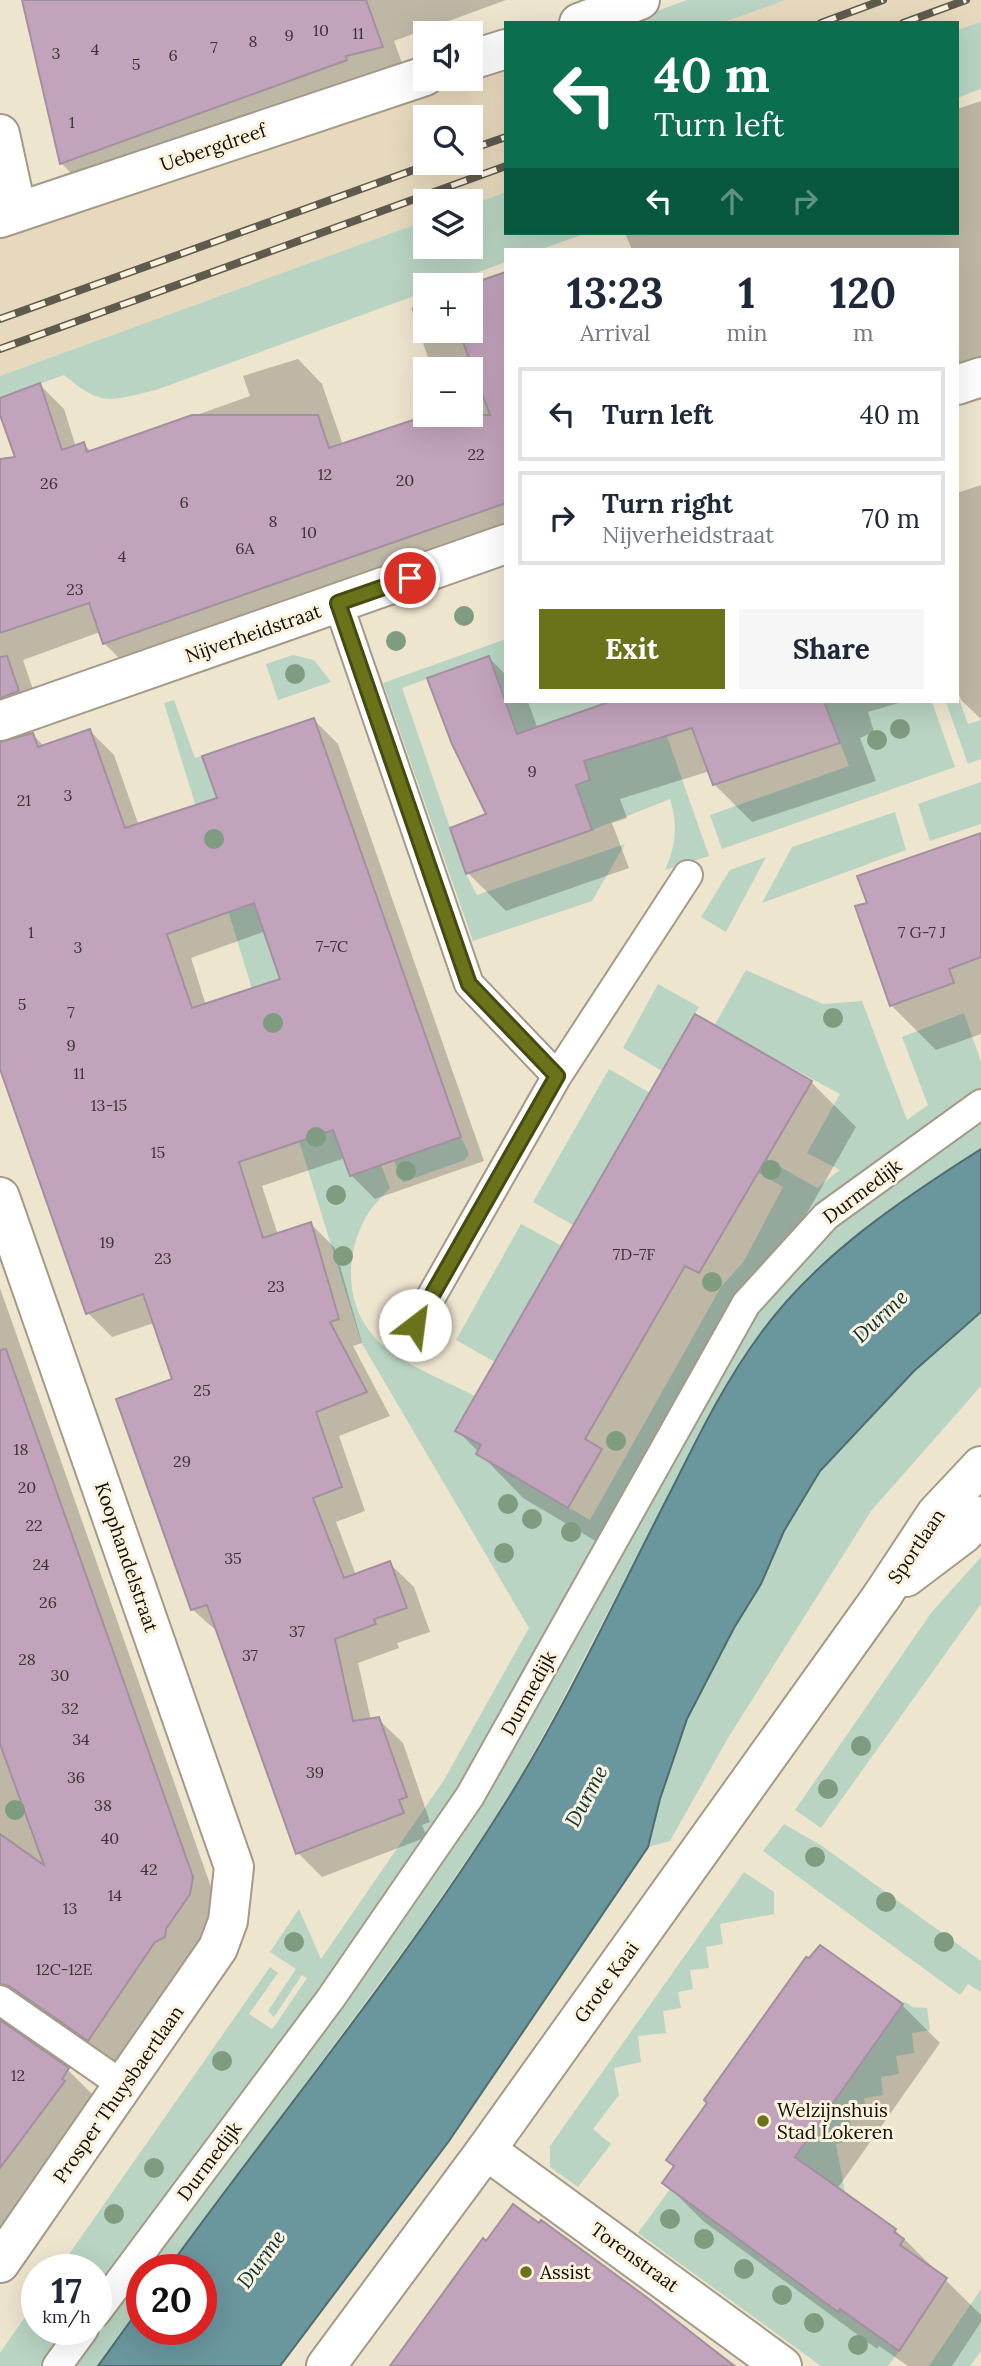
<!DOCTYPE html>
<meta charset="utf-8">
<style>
:root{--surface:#fff;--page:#f6f6f7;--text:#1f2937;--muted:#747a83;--line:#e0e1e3;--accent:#6a721a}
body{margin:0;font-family:Lora,serif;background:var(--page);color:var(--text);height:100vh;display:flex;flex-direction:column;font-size:26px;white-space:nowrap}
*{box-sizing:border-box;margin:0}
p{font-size:23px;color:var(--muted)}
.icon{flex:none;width:38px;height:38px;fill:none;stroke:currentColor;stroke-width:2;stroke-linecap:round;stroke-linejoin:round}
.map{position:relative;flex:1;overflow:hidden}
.drawer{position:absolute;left:504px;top:248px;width:455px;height:455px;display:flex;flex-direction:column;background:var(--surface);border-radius:0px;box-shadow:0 7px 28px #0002}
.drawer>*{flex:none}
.guide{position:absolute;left:504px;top:21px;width:455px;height:214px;border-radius:0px;box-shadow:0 7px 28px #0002;background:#0b6e4f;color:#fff;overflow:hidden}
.tools{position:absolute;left:413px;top:21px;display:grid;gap:14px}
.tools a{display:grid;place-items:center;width:70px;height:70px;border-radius:0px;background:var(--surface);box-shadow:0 7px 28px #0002;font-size:35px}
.speed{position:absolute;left:21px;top:2254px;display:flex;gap:14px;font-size:35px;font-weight:700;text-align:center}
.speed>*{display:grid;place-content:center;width:91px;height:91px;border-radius:50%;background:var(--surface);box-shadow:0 7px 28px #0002;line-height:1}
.speed small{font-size:18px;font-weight:400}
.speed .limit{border:10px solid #d22;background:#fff;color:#111}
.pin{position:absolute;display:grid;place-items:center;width:60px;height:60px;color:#fff;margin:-30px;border:4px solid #fff;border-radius:50%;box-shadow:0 2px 7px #0007}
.me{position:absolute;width:77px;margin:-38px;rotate:30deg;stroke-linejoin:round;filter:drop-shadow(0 0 5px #0008)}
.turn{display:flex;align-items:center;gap:24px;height:147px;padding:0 35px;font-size:32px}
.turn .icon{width:91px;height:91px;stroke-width:2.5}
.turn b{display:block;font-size:49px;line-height:60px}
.lanes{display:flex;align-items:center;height:66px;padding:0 35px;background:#0003;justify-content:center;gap:35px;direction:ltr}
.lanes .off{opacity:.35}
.eta{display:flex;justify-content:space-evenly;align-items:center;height:119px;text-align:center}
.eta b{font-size:42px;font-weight:700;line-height:49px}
.action{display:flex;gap:14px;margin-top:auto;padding:14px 35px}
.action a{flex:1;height:80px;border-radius:0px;background:var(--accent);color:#fff;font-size:28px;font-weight:700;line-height:80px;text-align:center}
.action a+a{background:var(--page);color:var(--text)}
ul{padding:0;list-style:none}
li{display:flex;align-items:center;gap:21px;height:94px;margin:0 14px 10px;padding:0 21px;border:4px solid var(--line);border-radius:0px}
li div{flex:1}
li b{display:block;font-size:26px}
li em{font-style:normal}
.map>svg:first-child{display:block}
.built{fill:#e7d9bd;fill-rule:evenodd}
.green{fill:#b9d4c3}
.water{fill:#6a969d;stroke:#4f6d70;stroke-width:2}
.shadow{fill:#0003;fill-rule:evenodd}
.building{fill:#c1a3bb;stroke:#a3909f;stroke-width:2;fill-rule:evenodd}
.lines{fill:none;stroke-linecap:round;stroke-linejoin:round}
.service-casing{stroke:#a49a87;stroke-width:32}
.minor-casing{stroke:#a49a87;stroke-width:42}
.tertiary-casing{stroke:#a49a87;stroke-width:42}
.secondary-casing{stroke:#a49a87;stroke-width:42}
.service{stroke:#fff;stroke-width:28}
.minor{stroke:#fff;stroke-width:38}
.tertiary{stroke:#fff;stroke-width:38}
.secondary{stroke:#fff;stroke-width:38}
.rail-casing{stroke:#5f5a4e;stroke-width:8}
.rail{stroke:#fcf2dd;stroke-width:5;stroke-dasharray:16;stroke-linecap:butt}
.tree{fill:#7f9b80}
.route-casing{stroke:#454a11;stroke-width:18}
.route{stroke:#6a721a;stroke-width:12}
.poi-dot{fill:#6a721a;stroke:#fcf2dd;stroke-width:2.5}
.labels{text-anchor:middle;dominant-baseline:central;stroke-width:6;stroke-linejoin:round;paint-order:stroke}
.number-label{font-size:16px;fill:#3d3334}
.street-label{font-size:19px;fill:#110e07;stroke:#fcf2dd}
.poi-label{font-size:19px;fill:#110e07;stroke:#fcf2dd;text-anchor:start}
.water-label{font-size:21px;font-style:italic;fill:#053339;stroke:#fcf2dd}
</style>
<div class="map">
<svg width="981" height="2366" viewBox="0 0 981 2366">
<rect width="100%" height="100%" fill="#eee5cf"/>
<path class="built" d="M 785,0 L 981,0 L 981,22 L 957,30 L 957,23 L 723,23 Z
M 506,65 L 506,192 L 471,205 L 471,201 L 425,201 L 425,221 L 0,376 L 0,237 ZM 425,117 L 471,117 L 471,163 L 425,163 Z"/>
<path class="green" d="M 687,0 L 785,0 L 722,23 L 624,23 Z
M 981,22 L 981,89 L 957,98 L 957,30 Z
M 506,192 L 506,233 L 587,233 L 539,250 L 506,250 L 506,262 L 443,285 L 425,285 L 425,292 L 156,390 C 109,401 102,407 64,375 L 0,398 L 0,376 L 425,221 L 425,247 L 471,247 L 471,205 Z
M 506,639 L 506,702 L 609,702 L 517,734 L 489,656 L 402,688 L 466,874 L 477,895 L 625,844 L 592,901 L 473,941 L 383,683 Z
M 293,655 L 314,660 L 331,682 L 278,700 L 266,664 Z
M 957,693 L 968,724 L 981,720 L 981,759 L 968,764 L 946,702 L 957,702 Z
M 174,700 L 195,758 L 202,756 L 349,1176 L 381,1165 L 390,1188 C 382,1197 372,1206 366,1217 C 341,1261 346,1320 390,1351 C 415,1369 447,1382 475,1396 L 455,1430 L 481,1445 L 477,1454 L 590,1520 L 721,1287 L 744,1261 L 783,1187 L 744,1164 L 751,1150 L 817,1188 L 840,1170 L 807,1153 L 840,1094 L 714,1026 L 746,970 L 823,1004 L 862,1001 L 907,1120 L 928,1105 L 902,1037 L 964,1013 L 981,1062 L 981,1149 L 801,1285 L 761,1332 L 722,1392 L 556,1712 L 506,1802 L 418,1931 L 167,2270 L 142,2270 L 142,2305 L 98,2366 L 0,2366 L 0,2353 L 37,2300 L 37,2329 L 96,2329 L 96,2270 L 58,2270 L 270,1967 L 278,1973 L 249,2014 L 272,2029 L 276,2024 L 307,1978 L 302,1975 L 274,2017 L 268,2011 L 296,1969 L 270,1952 L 299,1909 L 321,1959 L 444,1780 L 529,1628 L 361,1342 L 164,703 Z
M 641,702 L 655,702 L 709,856 L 665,870 C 676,846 678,824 670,799 L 592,830 L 576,785 L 590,780 L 584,761 L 654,740 Z
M 824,702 L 932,702 L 955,767 L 722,849 L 710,815 L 849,766 Z
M 981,782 L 981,824 L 930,841 L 918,804 Z
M 895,812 L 906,850 L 762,903 L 792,847 Z
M 766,857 L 726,932 L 701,917 L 730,870 Z
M 658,984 L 699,1007 L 662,1071 L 623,1048 Z
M 609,1069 L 650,1093 L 573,1225 L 533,1202 Z
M 461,1137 L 469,1154 L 465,1160 L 403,1182 L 394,1161 Z
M 521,1224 L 562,1246 L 495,1362 L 456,1340 Z
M 981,1312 L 981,1386 L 871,1511 L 728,1738 L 670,1841 L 648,1847 L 660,1799 L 687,1719 L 734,1628 L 761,1584 L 784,1531 L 820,1470 L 914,1371 Z
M 981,1557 L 981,1604 L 821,1828 L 795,1810 L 931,1613 Z
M 784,1824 L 822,1846 L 981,1961 L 981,1992 L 968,1984 L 960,1995 L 763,1851 Z
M 744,1872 L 774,1892 L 774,1914 L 720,1924 L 723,1944 L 706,1947 L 709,1968 L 690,1970 L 693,1989 L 678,1992 L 681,2008 L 663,2011 L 666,2033 L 638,2036 L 641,2062 L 614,2068 L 619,2095 L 593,2129 L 611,2144 L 578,2187 L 550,2167 L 550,2146 Z
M 905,2002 L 913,2007 L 927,2008 L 930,2030 L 912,2033 L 914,2053 L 896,2056 L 899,2074 L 881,2077 L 883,2095 L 864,2098 L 867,2118 L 850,2120 L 853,2140 L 836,2144 L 845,2192 L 795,2157 Z
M 670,2189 L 837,2312 L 840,2309 L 899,2351 L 888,2366 L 821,2366 L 638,2233 Z
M 981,2289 L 981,2351 L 970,2366 L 929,2366 Z"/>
<path class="water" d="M 981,1149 L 981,1312 L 914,1371 L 820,1471 L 784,1531 L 761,1584 L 734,1628 L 687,1719 L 660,1799 L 648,1847 L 449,2141 L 280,2366 L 98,2366 L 142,2305 L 142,2329 L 201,2329 L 201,2270 L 167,2270 C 280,2114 404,1965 506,1802 C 569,1701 619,1591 674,1485 C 700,1433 726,1380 761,1333 C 817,1256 902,1199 981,1149 Z"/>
<path class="shadow" d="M 23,0 L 506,0 L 394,41 L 404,69 L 83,185 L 61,163 Z
M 981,101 L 981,369 L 957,378 L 957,250 L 632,250 L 625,233 L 957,233 L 957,109 Z
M 506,273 L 506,536 L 129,668 L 105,644 L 100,632 L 23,660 L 42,716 L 8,730 L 1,743 L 33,735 L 44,746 L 90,731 L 114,755 L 139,826 L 219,799 L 314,720 L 338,744 L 484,1161 L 375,1199 L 351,1175 L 345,1158 L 262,1186 L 278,1235 L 311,1224 L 335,1248 L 362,1343 L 353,1346 L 390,1416 L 339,1436 L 365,1511 L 336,1522 L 356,1575 L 389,1563 L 414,1587 L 430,1632 L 397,1643 L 399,1648 L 358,1663 L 371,1720 L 378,1719 L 403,1743 L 430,1822 L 422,1825 L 427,1837 L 322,1877 L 298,1853 L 219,1633 L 193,1610 L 119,1400 L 174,1380 L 154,1323 L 112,1337 L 88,1313 L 0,1063 L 0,465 L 17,459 L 0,410 L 0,400 L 40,385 L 64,409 L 76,447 L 83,444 L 92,452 L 250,396 L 243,376 L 298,359 L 322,384 L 343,445 L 434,415 L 471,415 L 471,369 L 432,369 L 411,308 L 425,303 L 425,331 L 471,331 L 471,286 ZM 266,931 L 283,980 L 206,1005 L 191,958 Z
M 981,485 L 981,719 L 961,700 L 957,689 L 957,493 Z
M 489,658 L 506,675 L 506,702 L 528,702 L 538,729 L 614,702 L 902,702 L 868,712 L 874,732 L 860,738 L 876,781 L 752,822 L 714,784 L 710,771 L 620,799 L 627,818 L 612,823 L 629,868 L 506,911 L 468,873 L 488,815 Z
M 981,835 L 981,1034 L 936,1050 L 891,1005 L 869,904 Z
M 811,1082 L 856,1127 L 614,1552 L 523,1498 L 457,1430 Z
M 0,1288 L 217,1904 L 215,1920 L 190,1962 L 180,1967 L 114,2065 L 10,2016 L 9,2029 L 68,2070 L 93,2095 L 67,2137 L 65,2135 L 0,2229 Z
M 902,2005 L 940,2043 L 837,2189 L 895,2230 L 981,2315 L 981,2322 L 952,2366 L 908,2366 L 879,2346 L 877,2349 L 703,2221 L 664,2182 Z
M 542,2222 L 737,2366 L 391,2366 L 487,2244 Z"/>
<path class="building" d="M 22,0 L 366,0 L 383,47 L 346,56 L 347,60 L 60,164 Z
M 506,272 L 506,503 L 103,644 L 89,603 L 0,633 L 0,459 L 15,457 L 0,415 L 0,398 L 40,383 L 62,450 L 84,442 L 87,452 L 192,415 L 318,415 L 329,448 L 428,415 L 490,415 L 459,331 L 471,331 L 471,285 L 468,285 Z
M 7,656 L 19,691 L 0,698 L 0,657 Z
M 489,656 L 517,734 L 609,702 L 824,702 L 840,743 L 713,785 L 692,728 L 584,761 L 590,780 L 576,785 L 592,830 L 466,874 L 450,828 L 486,814 L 452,744 L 427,678 Z
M 314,718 L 461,1137 L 350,1176 L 333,1130 L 239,1162 L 263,1238 L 311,1222 L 339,1319 L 330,1322 L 367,1392 L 316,1412 L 342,1487 L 313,1498 L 344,1578 L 390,1561 L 407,1608 L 374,1619 L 376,1624 L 335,1639 L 353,1721 L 379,1717 L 407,1797 L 399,1800 L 404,1813 L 296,1854 L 207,1605 L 191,1610 L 116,1399 L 172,1379 L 143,1294 L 86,1314 L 0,1069 L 0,742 L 33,733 L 38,747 L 90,729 L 125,828 L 217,798 L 202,756 ZM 254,903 L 280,979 L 192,1008 L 167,934 Z
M 981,833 L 981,957 L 949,969 L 954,983 L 890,1006 L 855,906 L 867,903 L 857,876 Z
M 695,1014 L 812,1081 L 699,1273 L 685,1266 L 585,1439 L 602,1449 L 568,1508 L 476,1454 L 481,1445 L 455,1431 Z
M 6,1349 L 193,1877 L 190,1894 L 166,1929 L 165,1937 L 155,1942 L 88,2041 L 9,1986 L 0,1984 L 0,1834 L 44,1865 L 0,1744 L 0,1350 Z
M 820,1945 L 903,2004 L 795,2157 L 896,2229 L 894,2232 L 904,2239 L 900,2245 L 947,2278 L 899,2351 L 840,2309 L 838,2312 L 662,2183 L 674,2166 L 666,2160 L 707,2103 L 704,2100 L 806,1957 L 809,1958 Z
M 0,2020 L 69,2068 L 62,2079 L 65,2081 L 0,2168 Z
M 513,2204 L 539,2223 L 541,2220 L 649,2299 L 734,2366 L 390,2366 L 483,2238 L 486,2241 Z"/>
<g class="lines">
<defs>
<path id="service" d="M 338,603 L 469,984 L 557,1076 L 415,1325
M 557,1076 L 688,875
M 0,2000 L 124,2086
M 96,2313 L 331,1998 L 470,1796 L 746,1304 L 826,1216 L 981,1104
M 57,2366 L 84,2329"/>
<path id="minor" d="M 579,23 L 640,0
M 471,60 L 506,49
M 0,134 L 17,212
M 0,218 L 425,76
M 957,385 L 981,377
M 0,721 L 506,544
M 486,2150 L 782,2366"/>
<path id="tertiary" d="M 0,1197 L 234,1867 L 228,1921 L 218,1948 L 0,2263
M 326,2366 L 486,2150 L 882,1596"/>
<path id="secondary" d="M 906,1577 L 963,1534 L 981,1516
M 882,1596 L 936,1514 L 981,1466"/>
</defs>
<use href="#service" class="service-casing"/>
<use href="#minor" class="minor-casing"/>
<use href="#tertiary" class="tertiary-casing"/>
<use href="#secondary" class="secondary-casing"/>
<use href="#service" class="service"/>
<use href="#minor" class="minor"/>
<use href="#tertiary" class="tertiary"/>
<use href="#secondary" class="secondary"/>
<defs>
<path id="rail" d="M 821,23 L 883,0
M 903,23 L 966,0
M 471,149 L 506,137
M 0,319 L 433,163
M 0,349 L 506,166"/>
</defs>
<use href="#rail" class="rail-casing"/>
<use href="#rail" class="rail"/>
</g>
<g class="tree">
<circle cx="464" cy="616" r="10"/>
<circle cx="396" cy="641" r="10"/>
<circle cx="295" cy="674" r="10"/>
<circle cx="900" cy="729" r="10"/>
<circle cx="877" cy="740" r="10"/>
<circle cx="214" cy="839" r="10"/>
<circle cx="833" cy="1018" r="10"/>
<circle cx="273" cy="1023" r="10"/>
<circle cx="316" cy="1137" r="10"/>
<circle cx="771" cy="1170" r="10"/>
<circle cx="406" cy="1171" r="10"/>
<circle cx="336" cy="1195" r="10"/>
<circle cx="343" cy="1256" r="10"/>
<circle cx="712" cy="1282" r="10"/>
<circle cx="616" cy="1441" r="10"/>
<circle cx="508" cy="1504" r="10"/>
<circle cx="532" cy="1519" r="10"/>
<circle cx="571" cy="1532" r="10"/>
<circle cx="504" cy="1553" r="10"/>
<circle cx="861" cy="1746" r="10"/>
<circle cx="828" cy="1789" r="10"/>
<circle cx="15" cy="1810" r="10"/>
<circle cx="815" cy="1857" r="10"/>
<circle cx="886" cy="1902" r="10"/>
<circle cx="294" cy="1942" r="10"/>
<circle cx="944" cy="1942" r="10"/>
<circle cx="222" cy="2061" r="10"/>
<circle cx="154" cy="2168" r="10"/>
<circle cx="114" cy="2214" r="10"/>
<circle cx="670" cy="2219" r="10"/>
<circle cx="704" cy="2239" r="10"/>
<circle cx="744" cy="2269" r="10"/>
<circle cx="782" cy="2295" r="10"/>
<circle cx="814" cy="2323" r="10"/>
<circle cx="858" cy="2345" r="10"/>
</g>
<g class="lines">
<defs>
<path id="route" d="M 410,578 L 338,603 L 469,984 L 557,1076 L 415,1325"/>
</defs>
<use href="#route" class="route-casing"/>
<use href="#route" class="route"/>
</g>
<g class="poi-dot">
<circle cx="763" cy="2121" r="7"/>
<circle cx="526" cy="2272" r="7"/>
</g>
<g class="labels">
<g class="number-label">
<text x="321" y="30">10</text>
<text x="358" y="33">11</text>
<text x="289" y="35">9</text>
<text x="253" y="41">8</text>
<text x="214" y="47">7</text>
<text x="95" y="49">4</text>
<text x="56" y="53">3</text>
<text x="173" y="55">6</text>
<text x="136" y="64">5</text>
<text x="72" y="122">1</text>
<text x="476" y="454">22</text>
<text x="325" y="474">12</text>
<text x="405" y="480">20</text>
<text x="49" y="483">26</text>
<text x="184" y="502">6</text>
<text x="273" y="521">8</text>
<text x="309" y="532">10</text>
<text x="245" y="548">6A</text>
<text x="122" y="556">4</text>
<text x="75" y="589">23</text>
<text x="532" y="771">9</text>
<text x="68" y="795">3</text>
<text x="24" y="800">21</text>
<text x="31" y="932">1</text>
<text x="922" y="932">7 G-7 J</text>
<text x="332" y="946">7-7C</text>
<text x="78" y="947">3</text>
<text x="22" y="1004">5</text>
<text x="71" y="1012">7</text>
<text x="71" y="1045">9</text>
<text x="79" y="1073">11</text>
<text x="109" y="1105">13-15</text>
<text x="158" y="1152">15</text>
<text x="107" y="1242">19</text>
<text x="634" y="1254">7D-7F</text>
<text x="163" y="1258">23</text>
<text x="276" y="1286">23</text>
<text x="202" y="1390">25</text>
<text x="21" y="1449">18</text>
<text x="182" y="1461">29</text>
<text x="27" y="1487">20</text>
<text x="34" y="1525">22</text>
<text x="233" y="1558">35</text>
<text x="41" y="1564">24</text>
<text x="48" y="1602">26</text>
<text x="297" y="1631">37</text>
<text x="250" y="1655">37</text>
<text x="27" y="1659">28</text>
<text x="60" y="1675">30</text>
<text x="70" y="1708">32</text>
<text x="81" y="1739">34</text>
<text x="315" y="1772">39</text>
<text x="76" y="1777">36</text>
<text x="103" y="1805">38</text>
<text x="110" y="1838">40</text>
<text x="149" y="1869">42</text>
<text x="115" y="1895">14</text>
<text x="70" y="1908">13</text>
<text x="64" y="1969">12C-12E</text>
<text x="18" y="2075">12</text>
</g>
<g class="street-label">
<text transform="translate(213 147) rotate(-19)">Uebergdreef</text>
<text transform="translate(253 633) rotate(-19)">Nijverheidstraat</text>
<text transform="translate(862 1191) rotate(-37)">Durmedijk</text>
<text transform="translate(916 1546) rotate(-56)">Sportlaan</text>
<text transform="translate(127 1557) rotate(71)">Koophandelstraat</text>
<text transform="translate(528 1693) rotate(-61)">Durmedijk</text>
<text transform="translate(606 1982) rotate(-54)">Grote Kaai</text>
<text transform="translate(118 2094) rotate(-55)">Prosper Thuysbaertlaan</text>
<text transform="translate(209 2161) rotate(-53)">Durmedijk</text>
<text transform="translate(635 2257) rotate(36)">Torenstraat</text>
</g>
<g class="poi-label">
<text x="777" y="2110">Welzijnshuis<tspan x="777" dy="22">Stad Lokeren</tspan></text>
<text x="540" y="2272">Assist</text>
</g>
<g class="water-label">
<text transform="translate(880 1316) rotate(-43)">Durme</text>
<text transform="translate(586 1796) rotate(-62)">Durme</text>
<text transform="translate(261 2259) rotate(-54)">Durme</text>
</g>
</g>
</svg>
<div class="tools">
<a><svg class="icon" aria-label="sound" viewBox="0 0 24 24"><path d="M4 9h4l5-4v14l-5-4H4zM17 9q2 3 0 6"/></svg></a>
<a><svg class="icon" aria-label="search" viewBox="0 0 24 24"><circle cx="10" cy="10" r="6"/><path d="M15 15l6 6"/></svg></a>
<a><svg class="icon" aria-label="layers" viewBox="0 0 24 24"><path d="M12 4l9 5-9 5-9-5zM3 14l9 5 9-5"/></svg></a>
<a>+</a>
<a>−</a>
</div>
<div class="speed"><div>17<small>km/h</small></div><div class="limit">20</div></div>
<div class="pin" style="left:410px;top:578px;background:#d93025"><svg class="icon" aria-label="arrive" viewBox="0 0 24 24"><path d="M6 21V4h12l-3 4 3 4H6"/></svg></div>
<svg class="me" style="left:415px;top:1325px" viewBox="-20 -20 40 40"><circle r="19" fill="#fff"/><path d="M0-13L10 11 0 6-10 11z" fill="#6a721a"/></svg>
<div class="guide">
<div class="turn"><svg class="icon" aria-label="left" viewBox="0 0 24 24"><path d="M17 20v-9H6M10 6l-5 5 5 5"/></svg><div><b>40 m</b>Turn left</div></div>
<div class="lanes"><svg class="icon" aria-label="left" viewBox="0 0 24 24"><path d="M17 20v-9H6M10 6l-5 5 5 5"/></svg><svg class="icon off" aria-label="ahead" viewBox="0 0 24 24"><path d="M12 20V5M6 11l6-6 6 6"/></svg><svg class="icon off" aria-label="right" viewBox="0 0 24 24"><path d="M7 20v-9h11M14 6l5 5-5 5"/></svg></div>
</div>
<section class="drawer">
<div class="eta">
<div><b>13:23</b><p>Arrival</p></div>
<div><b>1</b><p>min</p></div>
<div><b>120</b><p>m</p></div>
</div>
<ul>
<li><svg class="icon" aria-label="left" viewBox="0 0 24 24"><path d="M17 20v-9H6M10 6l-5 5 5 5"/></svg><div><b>Turn left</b></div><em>40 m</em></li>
<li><svg class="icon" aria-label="right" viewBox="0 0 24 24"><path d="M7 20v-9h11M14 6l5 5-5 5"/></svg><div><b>Turn right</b><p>Nijverheidstraat</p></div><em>70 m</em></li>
</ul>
<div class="action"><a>Exit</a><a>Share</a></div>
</section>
</div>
